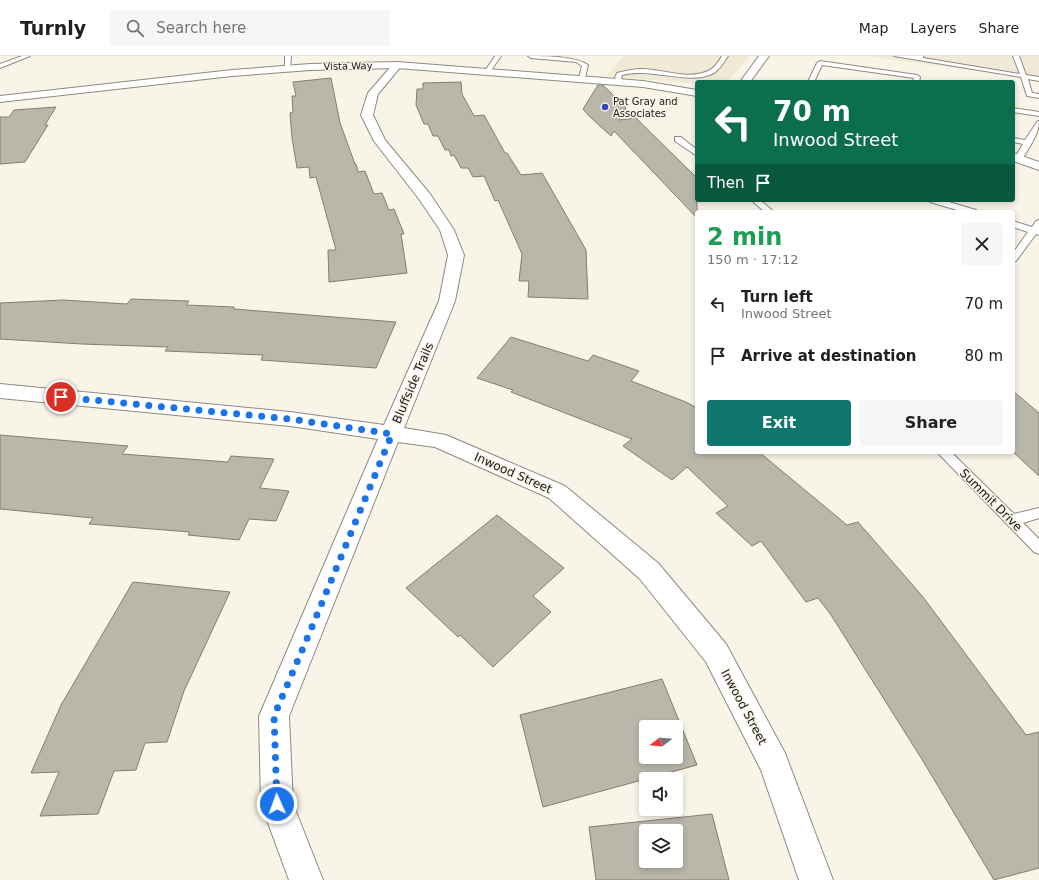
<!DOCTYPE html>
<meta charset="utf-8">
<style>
:root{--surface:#fff;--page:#f6f6f6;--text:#202124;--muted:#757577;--line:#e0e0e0;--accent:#0f766e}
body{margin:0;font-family:"DejaVu Sans",sans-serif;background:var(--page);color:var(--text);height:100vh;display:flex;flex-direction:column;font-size:15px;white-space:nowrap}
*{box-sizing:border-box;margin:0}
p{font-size:13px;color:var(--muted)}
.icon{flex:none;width:22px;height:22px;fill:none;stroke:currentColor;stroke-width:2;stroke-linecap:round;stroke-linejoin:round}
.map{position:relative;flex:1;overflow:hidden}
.panel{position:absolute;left:695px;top:154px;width:320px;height:244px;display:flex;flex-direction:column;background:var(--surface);border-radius:4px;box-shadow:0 2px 6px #0003}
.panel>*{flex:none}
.hud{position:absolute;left:695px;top:24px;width:320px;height:122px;border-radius:4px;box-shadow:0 2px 6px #0003;background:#0b6e4f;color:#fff;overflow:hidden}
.needle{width:26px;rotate:254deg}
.fabs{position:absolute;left:639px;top:664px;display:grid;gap:8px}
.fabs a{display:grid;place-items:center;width:44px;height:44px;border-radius:4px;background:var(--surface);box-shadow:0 2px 6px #0003;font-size:20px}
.pin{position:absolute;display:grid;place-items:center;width:34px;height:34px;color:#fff;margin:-17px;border:2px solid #fff;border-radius:50%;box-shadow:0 1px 4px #0007}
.me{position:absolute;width:44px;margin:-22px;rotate:358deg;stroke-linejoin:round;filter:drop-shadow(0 0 3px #0008)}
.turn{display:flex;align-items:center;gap:14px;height:84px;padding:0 12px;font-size:18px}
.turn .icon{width:52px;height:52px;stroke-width:2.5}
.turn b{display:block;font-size:28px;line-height:34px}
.then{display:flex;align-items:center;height:38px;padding:0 12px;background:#0003;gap:8px;font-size:15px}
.round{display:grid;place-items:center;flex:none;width:42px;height:42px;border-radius:4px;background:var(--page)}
.headline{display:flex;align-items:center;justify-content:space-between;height:68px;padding:0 12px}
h1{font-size:24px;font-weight:700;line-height:30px;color:#1e9e55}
.action{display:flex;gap:8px;margin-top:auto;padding:8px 12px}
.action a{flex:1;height:46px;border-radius:4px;background:var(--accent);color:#fff;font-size:16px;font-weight:700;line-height:46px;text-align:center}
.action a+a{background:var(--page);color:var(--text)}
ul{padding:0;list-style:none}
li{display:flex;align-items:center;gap:12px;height:52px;padding:0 12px}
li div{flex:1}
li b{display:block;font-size:15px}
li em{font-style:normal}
header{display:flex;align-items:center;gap:24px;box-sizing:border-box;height:56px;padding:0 20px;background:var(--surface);border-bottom:1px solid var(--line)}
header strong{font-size:19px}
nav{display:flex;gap:22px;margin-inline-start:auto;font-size:14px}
.search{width:280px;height:36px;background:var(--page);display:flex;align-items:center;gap:10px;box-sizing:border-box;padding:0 14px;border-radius:4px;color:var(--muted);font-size:15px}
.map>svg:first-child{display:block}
.built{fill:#efe9d6}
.building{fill:#b9b6aa;stroke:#817e73;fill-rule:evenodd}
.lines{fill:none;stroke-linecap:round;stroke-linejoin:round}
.service-casing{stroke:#8d8a7f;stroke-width:2}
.minor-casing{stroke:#8d8a7f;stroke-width:2}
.tertiary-casing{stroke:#8d8a7f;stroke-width:2}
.service{fill:#fff;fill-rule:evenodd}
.minor{fill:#fff;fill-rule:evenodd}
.tertiary{fill:#fff;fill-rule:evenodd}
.route{stroke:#1a73e8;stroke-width:7;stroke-dasharray:0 12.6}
.poi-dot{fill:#3a44b7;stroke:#f8f4e8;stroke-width:1.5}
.labels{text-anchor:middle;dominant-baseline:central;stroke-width:3;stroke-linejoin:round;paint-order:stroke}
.far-street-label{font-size:10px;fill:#191814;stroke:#f8f4e8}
.far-poi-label{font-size:10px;fill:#191814;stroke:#f8f4e8;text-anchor:start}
.street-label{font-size:12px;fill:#191814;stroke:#f8f4e8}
</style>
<header>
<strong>Turnly</strong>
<div class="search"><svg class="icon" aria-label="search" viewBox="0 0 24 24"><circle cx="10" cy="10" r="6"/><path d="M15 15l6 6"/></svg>Search here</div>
<nav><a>Map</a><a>Layers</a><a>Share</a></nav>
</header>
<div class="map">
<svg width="1039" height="824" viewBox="0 0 1039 824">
<rect width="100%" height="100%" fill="#f8f4e8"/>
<path class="built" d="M 624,0 L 750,0 L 727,26 L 697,26 L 697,28 L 606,20 Z
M 867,0 L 1039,0 L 1039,23 Z"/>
<path class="building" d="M 331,22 L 340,67 L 355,108 L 356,108 L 358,116 L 365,115 L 374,138 L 382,137 L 389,154 L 394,153 L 404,178 L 401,178 L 407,217 L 329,226 L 328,194 L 336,194 L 316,121 L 310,122 L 309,111 L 297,112 L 292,82 L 290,57 L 293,56 L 292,40 L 296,40 L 293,26 Z
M 461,26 L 462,38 L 474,60 L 484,59 L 505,97 L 507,97 L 521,119 L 542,117 L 586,194 L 588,243 L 528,241 L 529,225 L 519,225 L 522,198 L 498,144 L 495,145 L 484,120 L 473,121 L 468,112 L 461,112 L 454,99 L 451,100 L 449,94 L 445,94 L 438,80 L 433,80 L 428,68 L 424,68 L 416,49 L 417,33 L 423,33 L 423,27 Z
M 598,29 L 603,29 L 626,52 L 619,64 L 636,62 L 697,122 L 697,162 L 614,75 L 611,80 L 589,60 L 583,53 Z
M 56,51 L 45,69 L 48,69 L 25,106 L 0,108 L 0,61 L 9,61 L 14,54 Z
M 131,243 L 189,245 L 186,249 L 234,251 L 234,253 L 396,266 L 376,312 L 261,304 L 263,299 L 165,295 L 168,291 L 82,288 L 0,283 L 0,247 L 63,244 L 127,248 Z
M 511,281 L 588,305 L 593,299 L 639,315 L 631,325 L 686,346 L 697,352 L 697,396 L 759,396 L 847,469 L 858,466 L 923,541 L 1026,679 L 1039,676 L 1039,812 L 994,824 L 923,705 L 831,559 L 818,542 L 806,546 L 761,485 L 752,490 L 716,457 L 728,450 L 687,411 L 672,424 L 623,390 L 632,383 L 511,336 L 513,334 L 477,322 Z
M 1013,335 L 1039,357 L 1039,420 L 1013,396 Z
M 0,379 L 128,390 L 122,398 L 228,406 L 231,400 L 274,403 L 260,432 L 289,435 L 276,465 L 249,463 L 239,484 L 188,479 L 190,476 L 89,468 L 93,462 L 0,453 Z
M 497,459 L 564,512 L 533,540 L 551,556 L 493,611 L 460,579 L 458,581 L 406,532 Z
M 133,526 L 230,536 L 184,635 L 167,686 L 145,687 L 136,714 L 114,715 L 98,758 L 40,760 L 59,716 L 31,717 L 61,649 Z
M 662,623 L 697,709 L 543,751 L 520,659 ZM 646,671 L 676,671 L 676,701 L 646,701 Z
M 712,758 L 729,824 L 596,824 L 589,771 ZM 646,775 L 676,775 L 676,805 L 646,805 Z"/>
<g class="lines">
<defs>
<path id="service" d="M 22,0 L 30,0 L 0,12 L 0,8 Z
M 285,0 L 291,0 L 290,14 L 285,13 Z
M 495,0 L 501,0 L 490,16 L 486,16 L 485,15 Z
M 528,0 C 545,0 575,0 588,9 L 585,22 L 582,24 L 579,22 L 582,10 L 576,6 L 531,2 Z
M 722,0 L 728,0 C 724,6 720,13 714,17 C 690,30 651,11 622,19 L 621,22 L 625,26 L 622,28 L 615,22 L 617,17 C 625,15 633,13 642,13 C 662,13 690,25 710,14 C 715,11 719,5 722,0 Z
M 894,0 L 923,0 L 923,2 L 1020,18 L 1013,0 L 1019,0 L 1026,19 L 1039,21 L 1039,25 L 1028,23 L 1032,37 L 1039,38 L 1039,42 L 1027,40 L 1021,21 Z
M 820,5 L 917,19 L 920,21 L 919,26 L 913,26 L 914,22 L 822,9 L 814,26 L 808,26 L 817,7 Z
M 1013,52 L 1039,56 L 1039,60 L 1013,56 Z
M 1039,65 C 1039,79 1028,93 1021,105 L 1015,105 L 1014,103 L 1023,88 L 1013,86 L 1013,82 L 1025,84 L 1037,66 Z
M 675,81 L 681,81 L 697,94 L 697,100 L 675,85 Z
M 751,144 L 760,144 L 774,156 L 765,156 Z
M 929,144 L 942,144 L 976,154 L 977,156 L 964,156 L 930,146 Z
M 1039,164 L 1039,179 L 1036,178 L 1016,205 L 1013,206 L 1013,197 L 1028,176 L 1013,171 L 1013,165 L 1032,171 L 1036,165 Z
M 937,396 L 951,396 L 1014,458 L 1039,452 L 1039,462 L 1023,467 L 1039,483 L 1039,498 L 1034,496 Z"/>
<path id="minor" d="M 397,6 L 402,9 L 378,38 L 373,59 L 385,84 L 430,138 L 454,174 L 464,199 L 455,245 L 404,372 L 446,379 L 565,430 L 658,507 L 726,588 L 785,697 L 833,824 L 799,824 L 761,714 L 706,606 L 640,523 L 549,442 L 435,391 L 398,386 L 289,660 L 293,748 L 323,824 L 289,824 L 261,748 L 259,660 L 378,383 L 290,370 L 0,342 L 0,328 L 290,356 L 384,369 L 439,245 L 448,199 L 440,174 L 419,143 L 374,85 L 361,59 L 368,37 L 394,7 Z"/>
<path id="tertiary" d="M 759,0 L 769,0 L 750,26 L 740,26 Z
M 397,6 L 643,25 L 697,34 L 697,40 L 643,31 L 397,12 L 310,14 L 232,20 L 0,46 L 0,40 L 232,14 L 310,8 Z
M 1013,97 L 1039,106 L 1039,114 L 1013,105 Z"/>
</defs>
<use href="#service" class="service-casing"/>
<use href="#minor" class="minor-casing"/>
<use href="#tertiary" class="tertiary-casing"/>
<use href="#service" class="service"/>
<use href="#minor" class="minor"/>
<use href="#tertiary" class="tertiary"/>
</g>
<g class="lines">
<path class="route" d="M 61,341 L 290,363 L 392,378 L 309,578 L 274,660 L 277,748"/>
</g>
<circle class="poi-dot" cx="605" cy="51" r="4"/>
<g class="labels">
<g class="far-street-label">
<text transform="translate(348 10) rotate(-1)">Vista Way</text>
</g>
<g class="far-poi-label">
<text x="613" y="45">Pat Gray and<tspan x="613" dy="12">Associates</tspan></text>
</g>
<g class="street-label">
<text transform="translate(413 327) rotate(-67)">Bluffside Trails</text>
<text transform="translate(513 417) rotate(24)">Inwood Street</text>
<text transform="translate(991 444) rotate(45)">Summit Drive</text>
<text transform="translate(744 651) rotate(62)">Inwood Street</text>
</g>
</g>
</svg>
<div class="fabs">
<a><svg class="needle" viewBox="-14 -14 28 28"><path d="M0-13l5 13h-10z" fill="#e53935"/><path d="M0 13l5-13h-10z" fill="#757577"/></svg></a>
<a><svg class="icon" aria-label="sound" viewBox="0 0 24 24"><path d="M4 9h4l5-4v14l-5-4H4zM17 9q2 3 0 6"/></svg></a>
<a><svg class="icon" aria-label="layers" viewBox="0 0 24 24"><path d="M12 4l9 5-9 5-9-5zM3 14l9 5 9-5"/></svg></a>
</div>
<div class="pin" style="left:61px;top:341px;background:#d93025"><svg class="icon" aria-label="arrive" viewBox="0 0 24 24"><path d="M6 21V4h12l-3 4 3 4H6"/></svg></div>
<svg class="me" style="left:277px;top:748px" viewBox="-20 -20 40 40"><circle r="17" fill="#1a73e8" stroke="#fff" stroke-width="3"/><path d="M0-11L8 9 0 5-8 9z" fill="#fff"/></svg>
<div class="hud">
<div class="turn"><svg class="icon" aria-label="left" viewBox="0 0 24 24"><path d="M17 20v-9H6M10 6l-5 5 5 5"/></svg><div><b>70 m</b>Inwood Street</div></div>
<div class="then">Then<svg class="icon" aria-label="arrive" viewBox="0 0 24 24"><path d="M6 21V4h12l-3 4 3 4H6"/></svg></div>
</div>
<section class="panel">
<div class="headline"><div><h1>2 min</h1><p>150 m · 17:12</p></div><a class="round"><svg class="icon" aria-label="close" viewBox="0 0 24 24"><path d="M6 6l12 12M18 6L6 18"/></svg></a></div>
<ul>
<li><svg class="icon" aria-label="left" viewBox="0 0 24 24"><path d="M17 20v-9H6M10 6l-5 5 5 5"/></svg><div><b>Turn left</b><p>Inwood Street</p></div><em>70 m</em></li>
<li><svg class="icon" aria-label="arrive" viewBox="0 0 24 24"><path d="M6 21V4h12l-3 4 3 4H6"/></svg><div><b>Arrive at destination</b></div><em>80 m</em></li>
</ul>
<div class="action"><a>Exit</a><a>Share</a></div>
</section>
</div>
